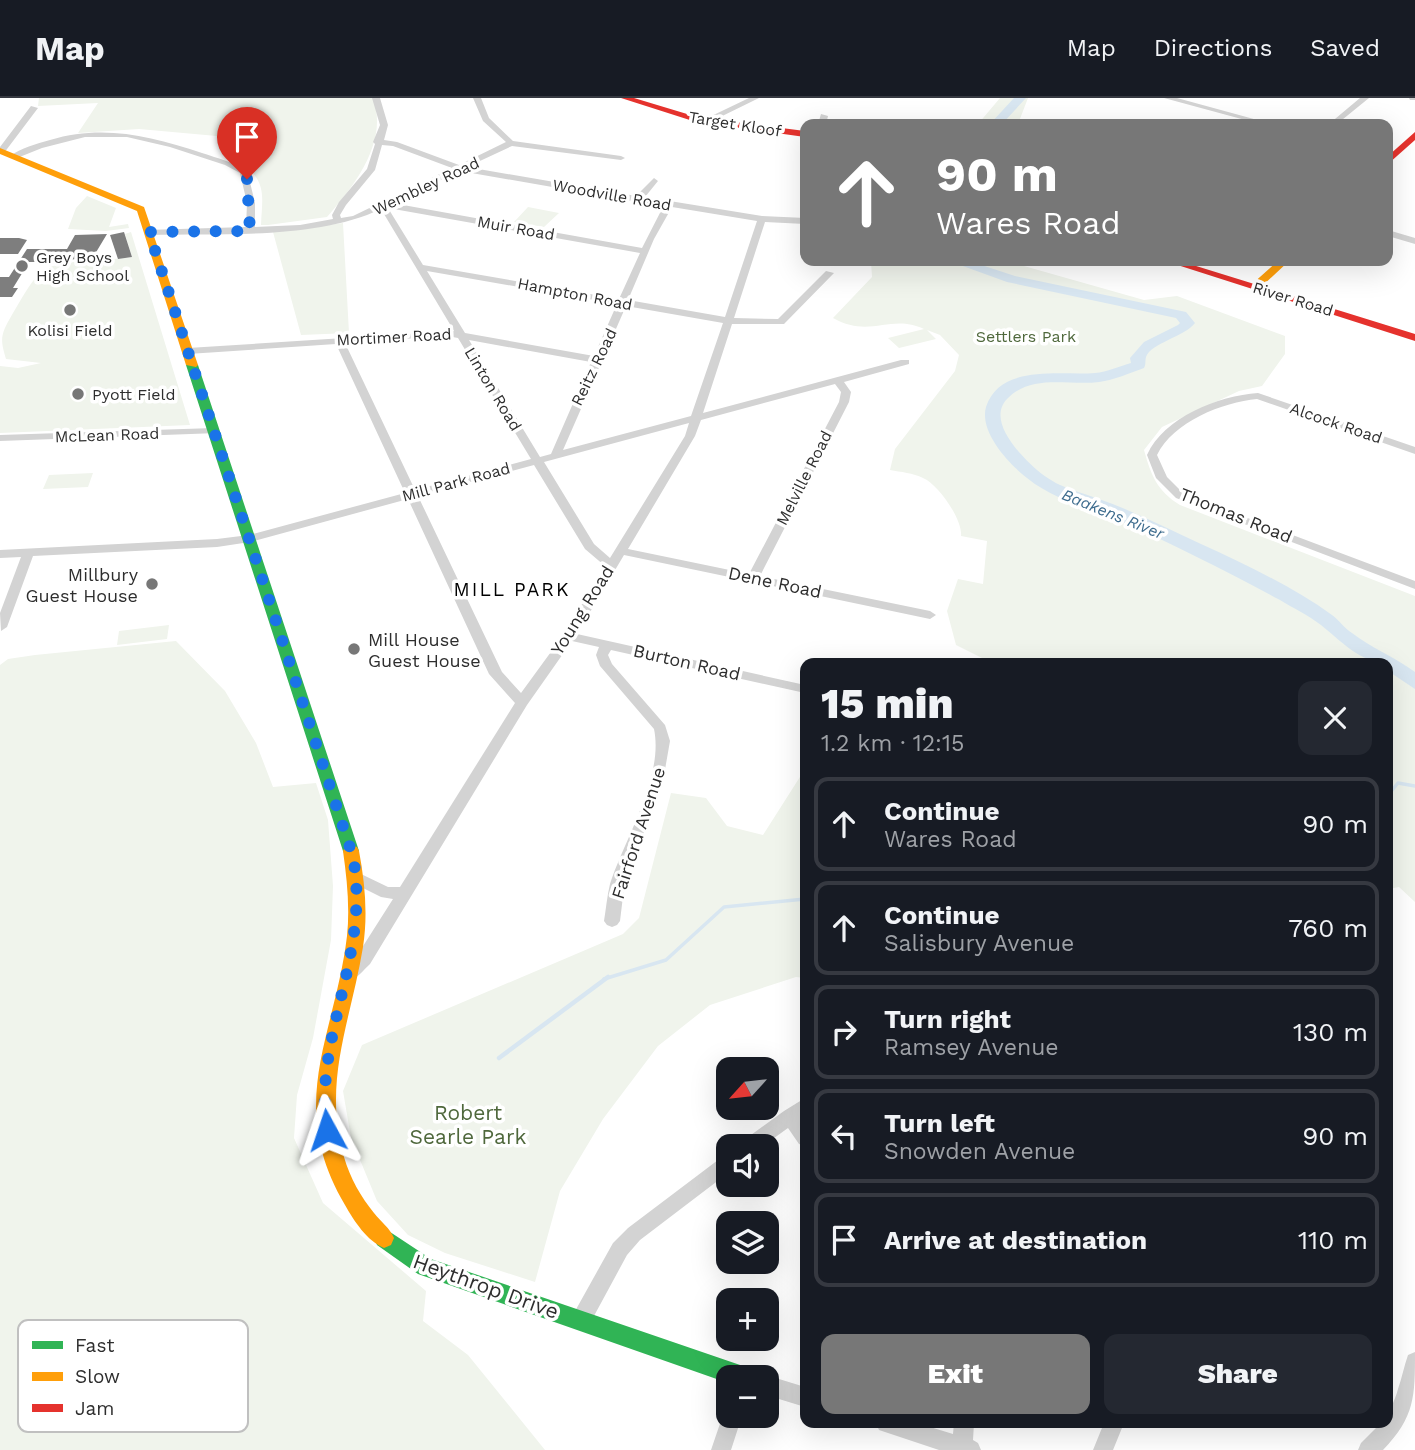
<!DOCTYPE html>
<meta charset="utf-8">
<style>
:root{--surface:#171b24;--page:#242831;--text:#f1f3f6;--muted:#9ea1a6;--line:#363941;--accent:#777}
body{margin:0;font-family:"Work Sans",sans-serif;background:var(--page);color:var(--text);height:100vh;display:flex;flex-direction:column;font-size:26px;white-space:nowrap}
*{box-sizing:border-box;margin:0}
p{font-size:23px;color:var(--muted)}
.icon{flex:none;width:38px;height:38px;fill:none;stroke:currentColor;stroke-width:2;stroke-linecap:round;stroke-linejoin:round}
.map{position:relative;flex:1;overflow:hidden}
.drawer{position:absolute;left:800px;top:560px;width:593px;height:770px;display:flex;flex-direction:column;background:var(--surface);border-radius:14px;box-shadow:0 7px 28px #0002}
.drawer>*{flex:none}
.banner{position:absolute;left:800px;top:21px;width:593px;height:147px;border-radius:14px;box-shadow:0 7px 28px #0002;background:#777;color:#fff;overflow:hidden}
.needle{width:46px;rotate:243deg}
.controls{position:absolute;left:716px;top:959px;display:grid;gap:14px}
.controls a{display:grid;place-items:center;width:63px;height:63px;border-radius:14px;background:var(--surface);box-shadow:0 7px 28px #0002;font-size:35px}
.pin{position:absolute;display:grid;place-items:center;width:60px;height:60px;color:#fff;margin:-72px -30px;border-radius:50% 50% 50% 0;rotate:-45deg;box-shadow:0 0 7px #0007}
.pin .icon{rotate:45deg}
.me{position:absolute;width:77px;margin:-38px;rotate:355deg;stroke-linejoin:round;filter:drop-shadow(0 0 5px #0008)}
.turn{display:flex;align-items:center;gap:24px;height:147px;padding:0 21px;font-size:32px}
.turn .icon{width:91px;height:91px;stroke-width:2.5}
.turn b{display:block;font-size:49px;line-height:60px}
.round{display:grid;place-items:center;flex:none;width:74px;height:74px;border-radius:14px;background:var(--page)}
.head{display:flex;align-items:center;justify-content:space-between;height:119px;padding:0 21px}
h1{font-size:42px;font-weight:800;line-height:52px}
.primary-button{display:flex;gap:14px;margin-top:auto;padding:14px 21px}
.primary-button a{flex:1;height:80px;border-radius:14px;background:var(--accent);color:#fff;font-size:28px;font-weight:800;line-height:80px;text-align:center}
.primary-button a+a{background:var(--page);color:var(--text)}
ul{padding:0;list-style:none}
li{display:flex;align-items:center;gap:21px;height:94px;margin:0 14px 10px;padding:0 7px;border:4px solid var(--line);border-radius:14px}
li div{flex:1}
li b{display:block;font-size:26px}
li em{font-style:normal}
header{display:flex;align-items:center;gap:42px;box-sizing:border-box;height:98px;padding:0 35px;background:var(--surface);border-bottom:2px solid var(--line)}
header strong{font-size:33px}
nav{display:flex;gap:38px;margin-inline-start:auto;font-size:24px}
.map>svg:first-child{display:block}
.green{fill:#f0f4ec}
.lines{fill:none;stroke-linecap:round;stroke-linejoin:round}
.stream-far1{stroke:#d8e6f1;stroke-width:3.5}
.stream{stroke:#d8e6f1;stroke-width:4.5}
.river{fill:#d8e6f1;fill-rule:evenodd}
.building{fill:#7e7e7e}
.street{fill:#d3d3d3;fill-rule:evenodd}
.fast{fill:#30b455;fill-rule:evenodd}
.slow{fill:#ff9f0a;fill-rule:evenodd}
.jam{fill:#e5322d;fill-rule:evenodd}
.route{stroke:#1a73e8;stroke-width:12;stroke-dasharray:0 21.6}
.poi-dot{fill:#777;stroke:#fff;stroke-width:2.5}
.labels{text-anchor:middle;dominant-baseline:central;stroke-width:7;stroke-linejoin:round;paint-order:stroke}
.far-street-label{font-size:16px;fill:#2e2e2e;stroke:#fff}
.far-poi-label{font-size:16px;fill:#2e2e2e;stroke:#fff;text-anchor:start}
.far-park-label{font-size:16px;fill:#4f683c;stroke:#fff}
.far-water-label{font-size:16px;font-style:italic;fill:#3e6c8e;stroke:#fff}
.street-label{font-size:18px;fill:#2e2e2e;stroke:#fff}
.poi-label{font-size:18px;fill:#2e2e2e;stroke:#fff;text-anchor:end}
.neighbourhood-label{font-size:19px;letter-spacing:2px;fill:#000;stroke:#fff}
.near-park-label{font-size:21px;fill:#4f683c;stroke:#fff}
.near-street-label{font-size:21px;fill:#2e2e2e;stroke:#fff}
.key{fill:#fff;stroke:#c0c0c0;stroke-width:2}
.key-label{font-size:19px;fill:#2e2e2e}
</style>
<header>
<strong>Map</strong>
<nav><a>Map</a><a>Directions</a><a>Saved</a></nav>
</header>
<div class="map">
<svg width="1415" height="1352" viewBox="0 0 1415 1352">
<rect width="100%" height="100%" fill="#fff"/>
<path class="green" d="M 39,0 L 373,0 C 389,44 354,88 327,119 L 268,127 L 261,127 C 262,101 267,86 246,68 L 250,41 L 139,31 L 78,35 L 98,5 L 38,8 Z
M 1000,0 L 1028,0 L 1018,26 L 978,26 Z
M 87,98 L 116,110 L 109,129 L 128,126 L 129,130 L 106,133 L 68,131 L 76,110 Z
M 528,109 L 559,115 L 544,129 L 514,124 Z
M 343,125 L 349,235 L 301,237 L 273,134 Z
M 131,134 L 190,327 L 0,335 L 0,268 L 18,270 L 41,265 L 6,261 C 0,241 0,237 13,215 C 21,202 29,186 40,175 C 55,160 112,163 132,159 L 125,136 Z
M 871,163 L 1006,163 L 1144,202 L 1177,198 L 1285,238 L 1285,256 L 1262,288 L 1239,293 L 1162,329 L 1144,352 C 1151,377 1157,393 1180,407 L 1415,498 L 1415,804 L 1399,789 L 1388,791 L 1388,565 L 992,565 L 956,547 L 947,513 L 958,481 L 983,486 L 987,443 L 961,438 C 963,422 938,386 923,380 C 913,375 901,374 890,372 L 895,351 L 955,273 L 959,257 L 940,237 L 927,232 L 936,241 L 899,250 L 888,240 L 924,231 C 891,215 870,241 833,220 L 872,179 Z
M 93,375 L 88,389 L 43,391 L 49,377 Z
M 169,527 L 167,541 L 117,547 L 119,533 Z
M 176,543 L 225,593 L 256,645 L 273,689 L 316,685 L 328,722 L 333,788 L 331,842 L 313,940 L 297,997 L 294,1040 L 323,1105 L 426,1193 L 423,1223 L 468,1257 L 545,1352 L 0,1352 L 0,567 L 8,561 L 35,557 Z
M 805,671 L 805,880 L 796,879 L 710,907 L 658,948 L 603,1021 L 560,1093 L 535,1184 L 445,1155 L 408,1137 L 377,1103 L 351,1040 L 343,993 L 362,947 L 623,836 L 639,820 L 671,695 L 706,700 L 727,728 L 763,737 Z"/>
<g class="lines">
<path class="stream-far1" d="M 1388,697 L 1398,685 L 1415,688
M 604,881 L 666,862 L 724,809 L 805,801"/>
<path class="stream" d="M 499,960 L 608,879"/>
<path class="river" d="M 1014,0 L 1026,0 L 1002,26 L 990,26 Z
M 949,163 L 969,163 L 1015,178 L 1186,214 L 1195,225 C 1184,239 1151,245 1146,259 C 1145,263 1146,267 1144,270 C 1130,275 1114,282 1099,284 C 1068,288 1032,275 1007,301 C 986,323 1021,358 1037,372 C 1058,390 1075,392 1099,401 C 1134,413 1168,431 1201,446 C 1245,466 1293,489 1332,517 C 1339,522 1344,530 1352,535 C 1371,550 1395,559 1415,574 L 1415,591 L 1388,573 L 1388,565 C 1360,565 1340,542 1321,527 C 1308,517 1293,510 1280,502 C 1226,473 1173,446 1118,422 C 1086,408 1054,402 1027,380 C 1009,366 979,334 986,309 C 1000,265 1062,278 1095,275 C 1107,274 1120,268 1131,265 L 1130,260 L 1144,244 L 1178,227 L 1180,225 L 1176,220 L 1007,184 Z"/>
</g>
<path class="building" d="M 124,134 L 132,159 L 118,161 L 110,137 Z
M 107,136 L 95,156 L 79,156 L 76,161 L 53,164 L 29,164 L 13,190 L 18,190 L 12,199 L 0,199 L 0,179 L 9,179 L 27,151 L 67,151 L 75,137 Z
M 0,140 L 19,140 L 27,142 L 18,156 L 0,156 Z"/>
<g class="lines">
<path class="street" d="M 372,0 L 380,0 L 388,27 L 384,42 L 397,44 L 459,67 L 506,44 L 483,23 L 473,0 L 481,0 L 489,20 L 513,43 L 621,58 L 625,60 L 621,62 L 512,48 L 467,69 L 636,98 L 654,80 L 658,83 L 645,99 L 762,118 L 805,120 L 805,126 L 765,124 L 734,220 L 778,221 L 826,173 L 834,175 L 784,226 L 732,226 L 703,315 L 901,262 L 909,262 L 909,266 L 844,284 L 851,294 L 849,304 L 760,478 L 930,513 L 936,517 L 930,521 L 624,457 L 577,536 L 805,587 L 805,595 L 611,552 L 608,557 L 612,566 L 665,627 L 670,643 L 663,683 L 624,790 L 620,823 L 617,827 L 612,829 L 607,827 L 604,823 C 606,811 607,798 610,786 C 625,740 664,679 654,631 L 600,568 L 596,557 L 599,549 L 572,543 L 527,607 L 370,866 C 362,873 355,885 343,881 L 341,876 L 358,856 L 393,801 L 381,799 L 351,784 L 349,780 L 351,776 L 361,776 L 388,789 L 400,789 L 515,605 L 489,576 L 408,401 L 250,444 L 217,449 L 33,458 L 7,529 L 1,533 L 0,515 L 21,459 L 0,460 L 0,452 L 217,441 L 249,437 L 405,395 L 336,246 L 188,256 L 183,253 L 188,250 L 454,233 L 381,111 C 316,142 221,135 149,137 L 145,134 L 146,132 L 246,129 L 247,105 L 240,75 L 225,67 L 170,49 L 127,39 L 85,39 L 42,50 L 17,60 L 10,58 C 21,50 36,46 50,42 C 103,26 150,38 202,55 C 217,60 233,64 247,72 L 255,105 L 255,129 L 300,127 L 333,121 L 332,117 L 339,104 L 367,71 L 375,46 L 373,44 L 380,27 ZM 382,47 L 393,48 L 452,70 L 353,118 L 341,120 L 340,117 L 346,107 L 375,72 ZM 460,73 L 638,104 L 664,107 L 642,150 L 392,105 ZM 672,109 L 757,123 L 725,219 L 628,202 L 654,141 ZM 388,110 L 640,155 L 619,201 L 423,167 ZM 427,173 L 617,206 L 594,258 L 465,235 ZM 626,208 L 723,225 L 691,318 L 563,352 ZM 447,238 L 458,240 L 531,361 L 415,392 L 345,245 ZM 469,242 L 591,264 L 551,356 L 540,359 ZM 835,286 L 841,294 L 839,304 L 749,476 L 628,451 L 695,338 L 701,322 ZM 689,325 L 685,338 L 610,460 L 594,446 L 544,364 ZM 534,367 L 585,451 L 605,468 L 564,536 L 521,595 L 502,574 L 418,398 Z
M 749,0 L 759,0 L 708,25 L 701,23 Z
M 1164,0 L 1177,0 L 1272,26 L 1260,26 Z
M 1360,0 L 1369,0 L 1337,26 L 1329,26 Z
M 1409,0 L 1415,0 L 1415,2 L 1410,2 Z
M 31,8 L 38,10 L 4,55 L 0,55 L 0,49 Z
M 821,16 L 828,18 L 826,26 L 818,26 Z
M 1388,132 L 1415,140 L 1415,146 L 1388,138 Z
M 1053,163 L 1063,163 L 1057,167 L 1054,166 Z
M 1258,295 L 1415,349 L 1415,356 L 1257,301 C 1223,304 1173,324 1157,357 L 1167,379 L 1184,396 L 1415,483 L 1415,491 L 1176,400 L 1156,380 L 1147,357 C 1164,319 1218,298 1258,295 Z
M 214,330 L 219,333 L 218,335 L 0,343 L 0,337 Z
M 805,1000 L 805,1017 L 801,1020 L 805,1026 L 805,1048 L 799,1046 L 788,1030 L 763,1048 L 741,1048 L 744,1042 L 784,1013 Z
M 728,1057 L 728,1075 L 640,1142 L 627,1157 L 588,1229 L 581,1231 L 574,1229 L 571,1222 L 574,1215 L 613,1145 L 628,1130 L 722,1059 Z
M 1415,1254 C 1415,1298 1415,1319 1383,1352 L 1358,1352 L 1361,1345 L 1381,1325 L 1388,1325 C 1388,1313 1395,1303 1398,1291 C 1402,1280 1404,1268 1408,1257 Z
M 766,1277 L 805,1289 L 805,1309 L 766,1297 L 766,1279 L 761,1279 Z
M 728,1310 L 728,1318 L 742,1318 L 731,1352 L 711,1352 L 725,1311 Z
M 876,1325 L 917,1325 L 953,1336 L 954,1325 L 974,1325 L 973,1342 L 978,1345 L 981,1352 L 939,1352 L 879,1332 Z
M 1104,1325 L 1124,1325 L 1113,1352 L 1093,1352 Z"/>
<path class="fast" d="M 192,264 L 198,267 L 359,753 L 357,757 L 345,757 L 343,753 L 186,267 Z
M 384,1130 L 431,1161 L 743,1268 L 751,1271 L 754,1279 L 728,1279 L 728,1285 L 418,1176 L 377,1147 L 374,1140 L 377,1133 Z"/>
<path class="slow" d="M 0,50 L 144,109 L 198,267 L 196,269 L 186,267 L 137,113 L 0,56 Z
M 1278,163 L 1289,163 L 1259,191 L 1251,191 L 1251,187 Z
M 351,747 L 357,749 L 359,753 C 365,785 368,817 363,849 C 351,923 322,983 344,1059 C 350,1080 361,1099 374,1115 C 381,1124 390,1130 394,1140 L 391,1147 L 384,1150 C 367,1143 354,1123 345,1107 C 285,1005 335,939 347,838 C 350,810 347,781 343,753 L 345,749 Z"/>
<path class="jam" d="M 621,0 L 634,0 L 697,19 L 805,33 L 805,39 L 696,24 Z
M 1415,34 L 1415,42 L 1388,66 L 1388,58 Z
M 1165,163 L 1180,163 L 1415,236 L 1415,243 Z"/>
</g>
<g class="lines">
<path class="route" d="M 247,81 L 250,133 L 149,134 L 353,759 C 371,857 313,939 327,1032"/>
</g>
<g class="poi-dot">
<circle cx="22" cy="168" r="7"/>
<circle cx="70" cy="212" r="7"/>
<circle cx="78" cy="296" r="7"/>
<circle cx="152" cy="486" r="7"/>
<circle cx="354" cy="551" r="7"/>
</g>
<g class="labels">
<g class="far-street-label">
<text transform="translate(735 26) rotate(9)">Target Kloof</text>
<text transform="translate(426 88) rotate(-25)">Wembley Road</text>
<text transform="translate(612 97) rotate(10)">Woodville Road</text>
<text transform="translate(516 130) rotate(10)">Muir Road</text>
<text transform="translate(575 196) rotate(11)">Hampton Road</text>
<text transform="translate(1293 201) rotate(17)">River Road</text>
<text transform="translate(394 239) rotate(-3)">Mortimer Road</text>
<text transform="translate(594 269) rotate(-64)">Reitz Road</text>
<text transform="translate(493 291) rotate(59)">Linton Road</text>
<text transform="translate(1336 325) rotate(19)">Alcock Road</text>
<text transform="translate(107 337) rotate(-2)">McLean Road</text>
<text transform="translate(804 380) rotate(-63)">Melville Road</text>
<text transform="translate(456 384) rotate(-15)">Mill Park Road</text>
</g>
<g class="far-poi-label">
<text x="36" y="159">Grey Boys<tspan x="36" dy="18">High School</tspan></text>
<text x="70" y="232" text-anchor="middle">Kolisi Field</text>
<text x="92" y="296">Pyott Field</text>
</g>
<g class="far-park-label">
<text x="1026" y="238">Settlers Park</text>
</g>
<g class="far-water-label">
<text transform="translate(1113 416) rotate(22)">Baakens River</text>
</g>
<g class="street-label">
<text transform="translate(1236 417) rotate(22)">Thomas Road</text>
<text transform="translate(775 484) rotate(12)">Dene Road</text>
<text transform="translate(582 512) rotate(-58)">Young Road</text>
<text transform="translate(687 564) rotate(13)">Burton Road</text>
<text transform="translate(638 735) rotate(-72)">Fairford Avenue</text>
</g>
<g class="poi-label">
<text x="138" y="476">Millbury<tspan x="138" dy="21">Guest House</tspan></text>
<text x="368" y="541" text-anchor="start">Mill House<tspan x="368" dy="21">Guest House</tspan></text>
</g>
<g class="neighbourhood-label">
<text x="512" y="491">MILL PARK</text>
</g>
<g class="near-park-label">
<text x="468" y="1014">Robert<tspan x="468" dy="24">Searle Park</tspan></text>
</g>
<g class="near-street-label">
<text transform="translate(486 1188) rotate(20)">Heythrop Drive</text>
</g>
</g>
<rect x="18" y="1222" width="230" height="112" rx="10" class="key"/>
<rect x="32" y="1243" width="31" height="8" fill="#30b455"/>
<rect x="32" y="1274" width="31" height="9" fill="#ff9f0a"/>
<rect x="32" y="1306" width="31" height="8" fill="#e5322d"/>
<g class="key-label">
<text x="75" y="1254">Fast</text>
<text x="75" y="1285">Slow</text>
<text x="75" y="1317">Jam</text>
</g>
</svg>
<div class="controls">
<a><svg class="needle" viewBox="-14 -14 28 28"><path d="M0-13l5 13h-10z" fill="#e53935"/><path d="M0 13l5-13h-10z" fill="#9ea1a6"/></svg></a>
<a><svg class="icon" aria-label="sound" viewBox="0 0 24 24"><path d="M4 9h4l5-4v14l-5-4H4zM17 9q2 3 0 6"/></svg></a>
<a><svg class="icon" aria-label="layers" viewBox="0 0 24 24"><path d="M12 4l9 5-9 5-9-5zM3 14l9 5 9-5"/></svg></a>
<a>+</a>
<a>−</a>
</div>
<div class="pin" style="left:247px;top:81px;background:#d93025"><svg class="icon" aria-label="arrive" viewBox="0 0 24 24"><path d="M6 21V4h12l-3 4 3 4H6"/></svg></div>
<svg class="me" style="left:327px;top:1032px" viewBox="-20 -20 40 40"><path d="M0-17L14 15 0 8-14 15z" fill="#1a73e8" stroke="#fff" stroke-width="4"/></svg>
<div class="banner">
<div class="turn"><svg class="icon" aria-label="ahead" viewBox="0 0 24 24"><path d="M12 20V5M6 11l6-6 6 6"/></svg><div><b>90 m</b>Wares Road</div></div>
</div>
<section class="drawer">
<div class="head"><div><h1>15 min</h1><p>1.2 km · 12:15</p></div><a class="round"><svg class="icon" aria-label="close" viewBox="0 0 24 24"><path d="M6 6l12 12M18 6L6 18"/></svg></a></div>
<ul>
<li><svg class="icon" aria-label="ahead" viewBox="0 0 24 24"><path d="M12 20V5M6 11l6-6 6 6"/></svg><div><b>Continue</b><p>Wares Road</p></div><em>90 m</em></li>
<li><svg class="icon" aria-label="ahead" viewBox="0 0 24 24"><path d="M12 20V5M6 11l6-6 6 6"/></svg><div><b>Continue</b><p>Salisbury Avenue</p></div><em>760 m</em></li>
<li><svg class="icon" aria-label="right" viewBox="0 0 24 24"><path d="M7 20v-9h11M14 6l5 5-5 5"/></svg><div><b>Turn right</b><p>Ramsey Avenue</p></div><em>130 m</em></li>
<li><svg class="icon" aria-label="left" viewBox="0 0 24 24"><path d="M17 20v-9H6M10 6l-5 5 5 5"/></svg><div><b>Turn left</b><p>Snowden Avenue</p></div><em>90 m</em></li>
<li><svg class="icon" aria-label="arrive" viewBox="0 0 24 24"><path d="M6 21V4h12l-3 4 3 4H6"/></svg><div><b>Arrive at destination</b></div><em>110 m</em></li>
</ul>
<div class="primary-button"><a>Exit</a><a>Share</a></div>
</section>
</div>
